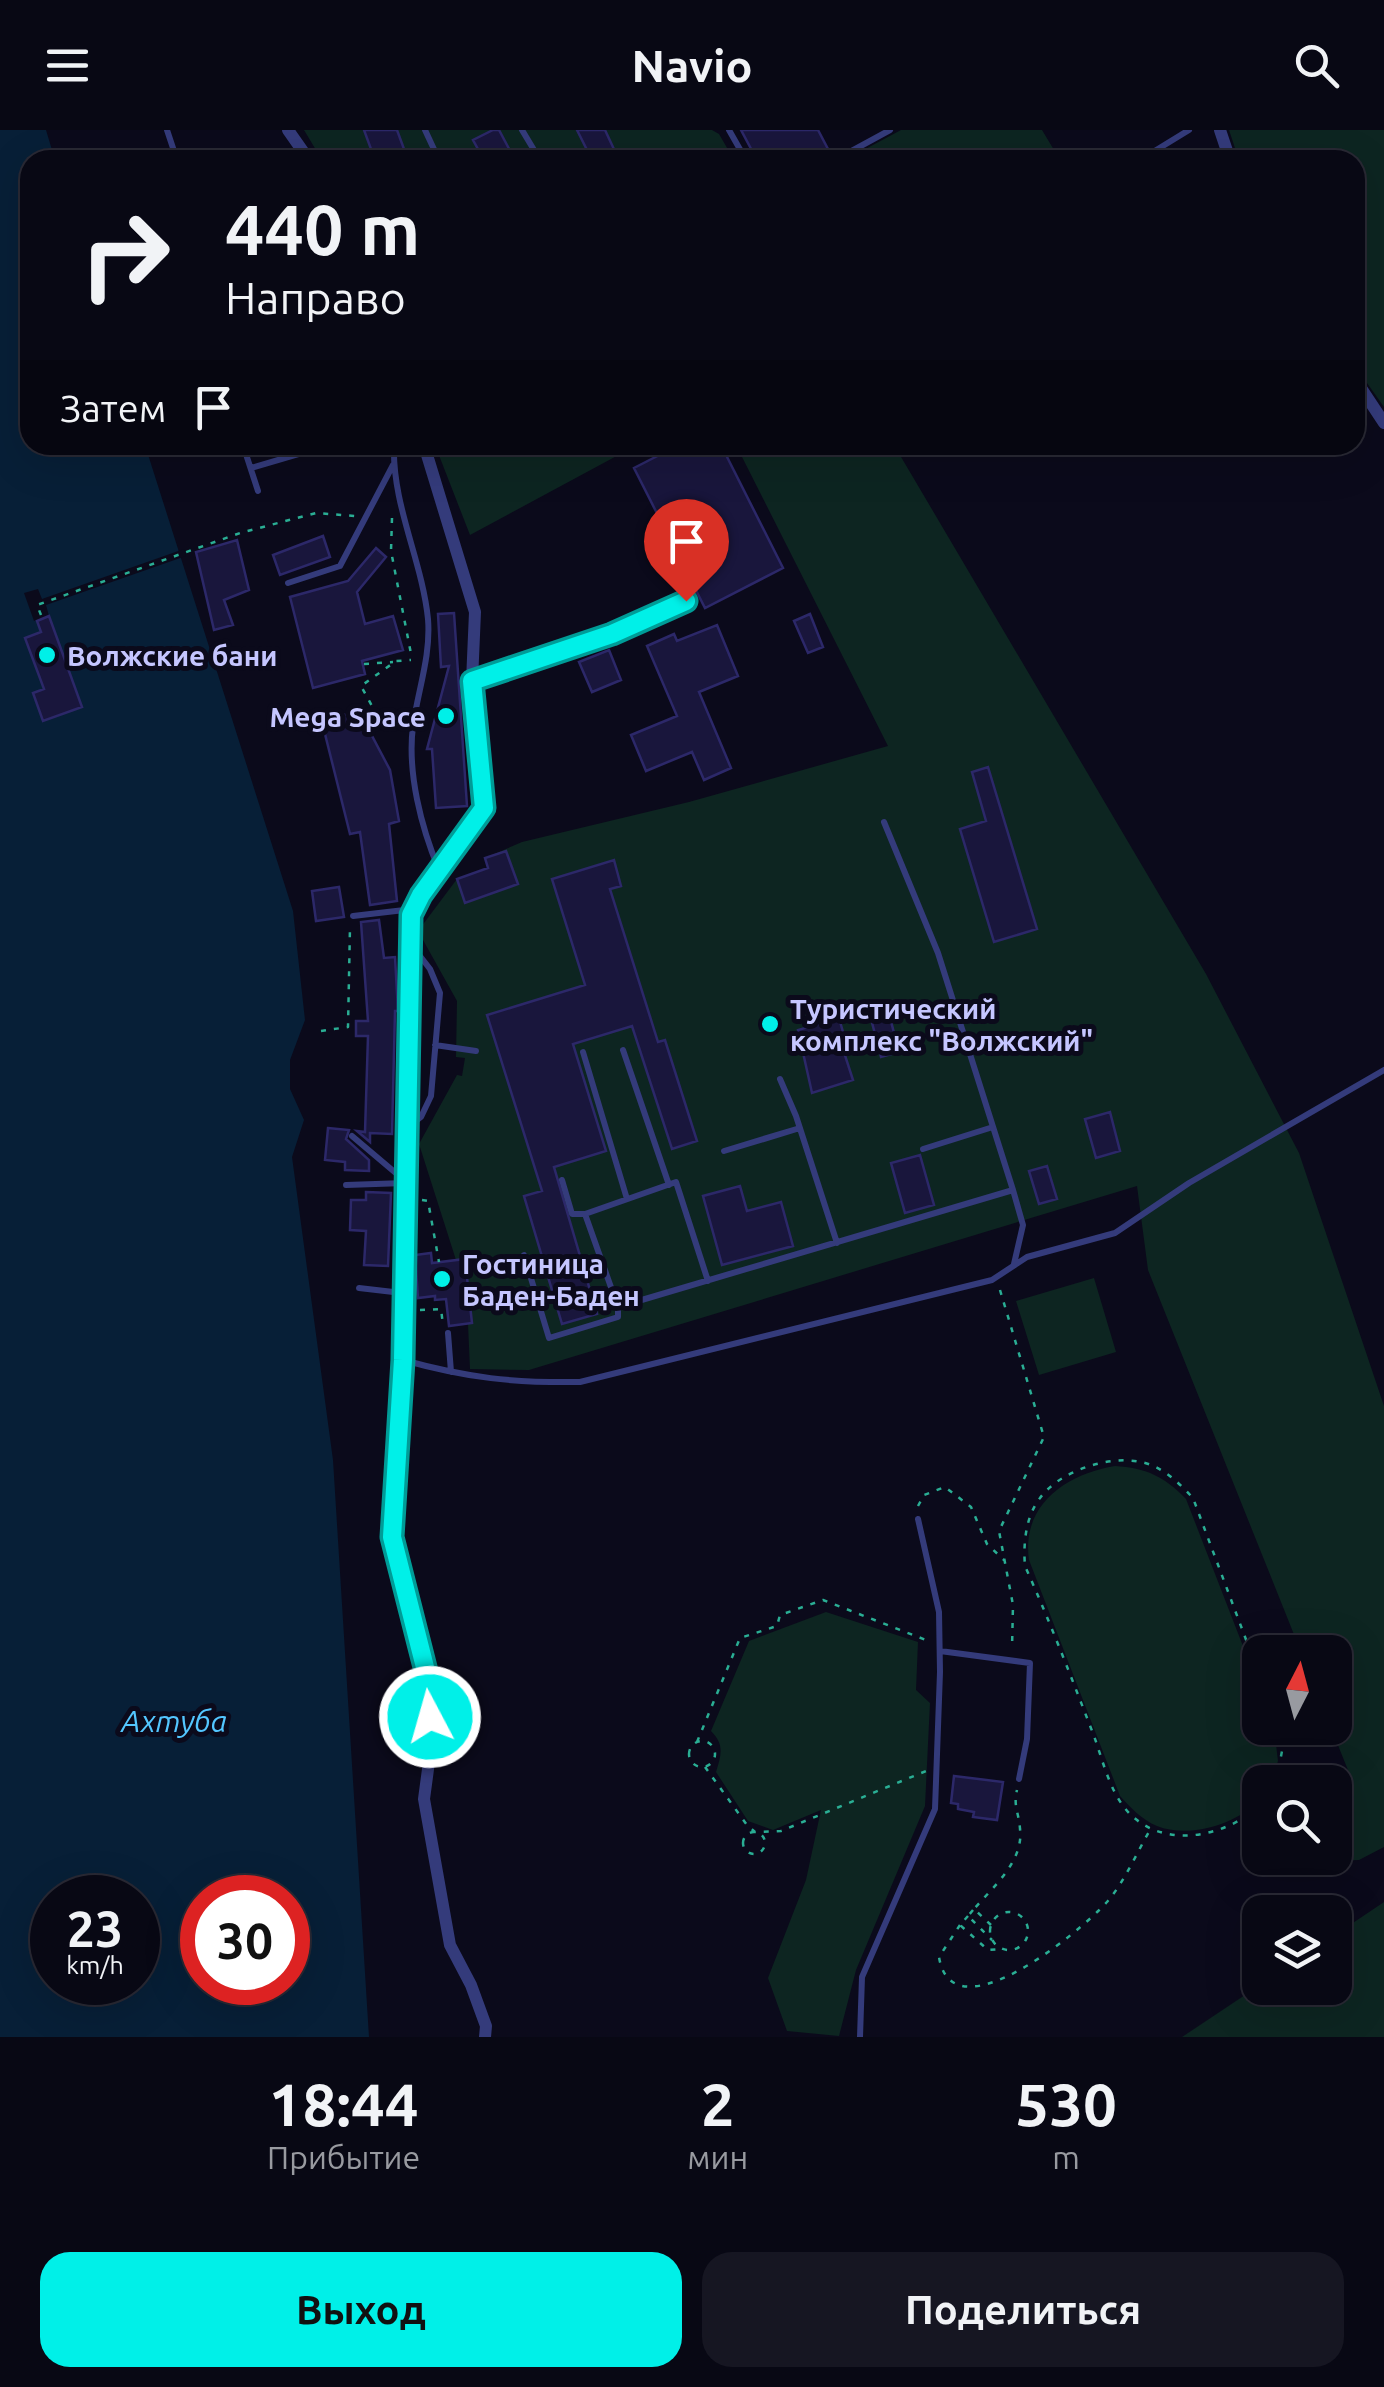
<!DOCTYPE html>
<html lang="ru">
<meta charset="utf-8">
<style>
:root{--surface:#080814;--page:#161622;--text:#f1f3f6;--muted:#989aa0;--line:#292934;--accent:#00f0e8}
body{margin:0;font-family:Ubuntu,sans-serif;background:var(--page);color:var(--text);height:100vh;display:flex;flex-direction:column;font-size:38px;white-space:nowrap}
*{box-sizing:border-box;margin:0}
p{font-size:32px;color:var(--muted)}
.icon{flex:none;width:55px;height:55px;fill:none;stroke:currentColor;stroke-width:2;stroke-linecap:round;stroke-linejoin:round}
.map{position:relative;height:1907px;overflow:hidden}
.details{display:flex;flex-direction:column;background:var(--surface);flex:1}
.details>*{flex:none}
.guide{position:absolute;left:20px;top:20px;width:1345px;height:305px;border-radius:30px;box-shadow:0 10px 40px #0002,0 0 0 2px var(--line);background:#080814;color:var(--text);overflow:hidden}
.needle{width:65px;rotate:6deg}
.buttons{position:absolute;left:1242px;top:1505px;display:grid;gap:20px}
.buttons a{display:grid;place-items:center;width:110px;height:110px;border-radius:20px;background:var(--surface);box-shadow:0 10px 40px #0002,0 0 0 2px var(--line);font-size:50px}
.speed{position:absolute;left:30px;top:1745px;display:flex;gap:20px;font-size:50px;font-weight:700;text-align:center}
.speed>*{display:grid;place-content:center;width:130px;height:130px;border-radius:50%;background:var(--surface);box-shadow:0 10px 40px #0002,0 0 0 2px var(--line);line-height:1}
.speed small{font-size:25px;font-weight:400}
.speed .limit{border:15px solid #d22;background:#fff;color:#111}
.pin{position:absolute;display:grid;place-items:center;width:85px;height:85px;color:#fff;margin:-102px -42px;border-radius:50% 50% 50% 0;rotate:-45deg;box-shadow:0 0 10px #0007}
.pin .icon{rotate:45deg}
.me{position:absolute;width:110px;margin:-55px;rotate:354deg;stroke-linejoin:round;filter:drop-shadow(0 0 8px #0008)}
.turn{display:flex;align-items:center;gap:35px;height:210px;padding:0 40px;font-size:45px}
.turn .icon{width:130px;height:130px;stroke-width:2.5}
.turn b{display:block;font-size:70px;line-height:85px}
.then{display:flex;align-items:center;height:95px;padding:0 40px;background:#0003;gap:20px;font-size:38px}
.eta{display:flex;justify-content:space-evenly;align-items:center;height:170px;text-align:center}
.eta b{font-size:60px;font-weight:600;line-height:70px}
.primary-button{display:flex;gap:20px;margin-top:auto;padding:20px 40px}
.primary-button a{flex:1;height:115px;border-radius:30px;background:var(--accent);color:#111;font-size:40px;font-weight:600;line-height:115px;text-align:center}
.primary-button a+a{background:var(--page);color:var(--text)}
header{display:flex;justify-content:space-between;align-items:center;height:130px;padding:0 40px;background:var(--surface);font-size:45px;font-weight:600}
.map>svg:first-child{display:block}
.green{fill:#0d2521}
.water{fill:#071f37;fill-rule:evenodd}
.pier{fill:#0b0a1b}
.building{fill:#19163c;stroke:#2c2869;stroke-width:2.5}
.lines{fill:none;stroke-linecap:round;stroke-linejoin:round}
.path{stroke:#2aae94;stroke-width:2.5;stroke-dasharray:5 8;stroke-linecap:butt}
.lane{stroke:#343b7b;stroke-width:6}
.street{stroke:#343b7b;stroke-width:12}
.route-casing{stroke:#009c97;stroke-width:25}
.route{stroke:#00f0e8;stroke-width:18}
.poi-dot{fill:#00f0e8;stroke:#0b0a1b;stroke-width:4}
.labels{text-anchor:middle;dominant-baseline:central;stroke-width:10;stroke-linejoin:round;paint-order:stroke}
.poi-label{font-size:28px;font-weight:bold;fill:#c5c6ff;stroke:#0b0a1b;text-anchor:start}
.water-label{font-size:30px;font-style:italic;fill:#53c6ff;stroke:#0b0a1b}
</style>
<header><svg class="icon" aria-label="menu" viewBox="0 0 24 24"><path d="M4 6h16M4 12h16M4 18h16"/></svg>Navio<svg class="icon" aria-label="search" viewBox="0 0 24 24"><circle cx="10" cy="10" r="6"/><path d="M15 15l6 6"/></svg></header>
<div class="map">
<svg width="1384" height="1907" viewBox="0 0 1384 1907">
<rect width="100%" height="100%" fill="#0b0a1b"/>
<path class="green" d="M 304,0 L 712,0 L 719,4 L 734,30 L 322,30 Z
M 901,0 L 1042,0 L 1060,30 L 845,30 Z
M 1229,0 L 1384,0 L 1384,277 L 1355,236 L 1355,30 L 1239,30 Z
M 435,315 L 637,315 L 470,405 Z
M 736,315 L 894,315 L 1206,844 L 1299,1023 L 1384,1276 L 1384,1717 L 1359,1730 L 1329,1731 L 1327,1728 L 1335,1728 L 1335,1678 L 1350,1645 L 1331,1598 L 1335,1598 L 1335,1522 L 1301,1522 L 1148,1140 L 1137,1056 L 529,1240 L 470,1239 L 468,1194 L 472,1193 L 465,1130 L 456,1130 L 419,1014 L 457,945 L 462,946 L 465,928 L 456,927 L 457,871 L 418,801 L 457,749 L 488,738 L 485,728 L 522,712 L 689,672 L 888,616 Z
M 1094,1148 L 1116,1222 L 1039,1245 L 1016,1171 Z
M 1115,1336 C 1146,1338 1164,1346 1186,1369 L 1260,1560 L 1260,1598 L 1274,1598 L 1278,1631 L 1271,1652 L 1260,1652 L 1260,1669 C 1238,1694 1189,1709 1157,1696 C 1142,1690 1130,1677 1120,1666 L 1029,1430 C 1021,1375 1066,1344 1115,1336 Z
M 826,1482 L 918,1512 L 916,1560 L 930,1573 L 925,1676 L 856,1840 L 839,1906 L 787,1901 L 768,1848 L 806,1750 L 821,1680 L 773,1700 L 748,1691 L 716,1642 C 721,1625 725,1615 711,1601 L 749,1511 Z
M 1384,1772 L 1384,1907 L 1182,1907 L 1260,1855 L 1260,1858 L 1335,1858 L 1335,1805 Z"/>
<path class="water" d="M 0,0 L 46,0 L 55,30 L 30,30 L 30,315 L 145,315 L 293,781 L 305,890 L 290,930 L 290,959 L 304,990 L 292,1027 L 333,1330 L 369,1907 L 0,1907 ZM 52,1768 L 138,1768 L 138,1852 L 52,1852 ZM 202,1768 L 288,1768 L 288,1852 L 202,1852 Z"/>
<path class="pier" d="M 184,419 L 186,426 L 46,475 L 49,486 L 34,491 L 24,463 L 38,459 L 42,469 Z"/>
<path class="building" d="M 364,0 L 397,0 L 404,19 L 375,30 Z
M 493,0 L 499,0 L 515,30 L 484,30 L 473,10 Z
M 577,0 L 605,0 L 619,30 L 592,30 Z
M 741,0 L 818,0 L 829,21 L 812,30 L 757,30 Z
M 679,315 L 721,315 L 783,438 L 705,478 L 634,338 Z
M 323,406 L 330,427 L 280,445 L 273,425 Z
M 237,410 L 249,460 L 224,470 L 233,495 L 214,500 L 196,422 Z
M 376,418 L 386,427 L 357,462 L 365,494 L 393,486 L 403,520 L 362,531 L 365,544 L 313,558 L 290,467 L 348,451 Z
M 454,483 L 467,676 L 436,678 L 432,619 L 427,619 L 449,536 L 441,537 L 438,484 Z
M 810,484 L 823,517 L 808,523 L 794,491 Z
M 49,486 L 82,577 L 43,591 L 33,563 L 44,559 L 25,508 L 41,502 L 37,491 Z
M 717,495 L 738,546 L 699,562 L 731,638 L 704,650 L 692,622 L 646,641 L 631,605 L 677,586 L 647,516 L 674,504 L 677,511 Z
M 609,520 L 621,550 L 592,562 L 579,532 Z
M 320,584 L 361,585 L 390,640 L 399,691 L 389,694 L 397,771 L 370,775 L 360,702 L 350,704 Z
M 988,637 L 1037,799 L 994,812 L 960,699 L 986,691 L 972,642 Z
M 506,721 L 518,754 L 465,773 L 457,749 L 488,738 L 485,728 Z
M 614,730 L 621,756 L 610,759 L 658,912 L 665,910 L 697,1011 L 672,1019 L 632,896 L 573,914 L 606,1021 L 554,1037 L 597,1184 L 562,1194 L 524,1066 L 542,1061 L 487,885 L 585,855 L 552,749 Z
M 339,757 L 344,787 L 316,791 L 312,761 Z
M 379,790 L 384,828 L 395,827 L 398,881 L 395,881 L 392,1004 L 370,1003 L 370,1012 L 357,1001 L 365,1002 L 368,906 L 356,906 L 356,891 L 368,891 L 361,792 Z
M 888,880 L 899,922 L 881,927 L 870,885 Z
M 839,888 L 845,909 L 840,910 L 853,950 L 812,963 L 798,900 Z
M 1110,982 L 1120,1021 L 1096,1028 L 1085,989 Z
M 328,998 L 349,1000 L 346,1009 L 369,1030 L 369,1041 L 345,1040 L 345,1032 L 325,1030 Z
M 920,1025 L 934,1075 L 905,1083 L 891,1033 Z
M 1047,1036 L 1057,1069 L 1039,1074 L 1029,1041 Z
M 740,1056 L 747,1081 L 781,1072 L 793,1116 L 722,1135 L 703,1066 Z
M 366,1062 L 391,1063 L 388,1136 L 364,1135 L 366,1101 L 350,1100 L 351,1070 L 366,1070 Z
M 431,1123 L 432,1133 L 465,1129 L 472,1193 L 449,1196 L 446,1169 L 435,1170 L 435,1166 L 418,1168 L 415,1125 Z
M 954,1646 L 1003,1652 L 997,1690 L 973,1687 L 974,1682 L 958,1679 L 958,1674 L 951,1673 Z"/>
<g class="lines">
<path class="path" d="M 392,388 L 391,421 L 412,529
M 41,485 L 37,475 L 240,403 L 316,383 L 355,386
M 364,534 L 393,532
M 362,582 L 372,576 L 361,556 L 396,531 L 411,530
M 321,901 L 348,897 L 350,797
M 422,1070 L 428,1071 L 439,1132
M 1000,1160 L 1044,1307 L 999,1401 L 1013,1475 L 1012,1519
M 420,1180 L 441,1179 L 443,1195
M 918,1376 L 924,1365 L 945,1357 L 971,1377 L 987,1414 L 1004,1430
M 1260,1547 L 1193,1368 C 1179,1353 1162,1336 1141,1332 C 1108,1325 1060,1341 1040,1368 C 1026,1386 1023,1413 1025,1436 C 1050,1492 1072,1549 1094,1606 C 1103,1631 1110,1663 1129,1683 C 1165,1720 1224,1707 1260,1676
M689 1624a13 13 0 1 1 26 0a13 13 0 1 1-26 0Z
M 697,1612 L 740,1508 L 777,1496 L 780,1485 L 823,1470 L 926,1510
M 705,1637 L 747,1695 L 755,1702 L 781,1701 L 926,1641
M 1276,1652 L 1283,1616 L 1278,1598
M743 1713a11 11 0 1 1 22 0a11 11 0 1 1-22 0Z
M 973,1780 L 968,1786 L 992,1810
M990 1801a19 19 0 1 1 38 0a19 19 0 1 1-38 0Z
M 968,1786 L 960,1795 L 988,1820 L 1001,1819
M 960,1795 L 939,1827 C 952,1907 1079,1803 1106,1773 C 1124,1753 1136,1724 1150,1700
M 991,1795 L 974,1779 C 993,1757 1024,1731 1020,1699 C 1019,1683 1013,1676 1017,1660"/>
<path class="lane" d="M 167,0 L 177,30
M 425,0 L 439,30
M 522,0 L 540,30
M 729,0 L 746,30
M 835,30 L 890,0
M 1140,30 L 1189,0
M 243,315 L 258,361
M 394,315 C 392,375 422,430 428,489 C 431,526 418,560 413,596 C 407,642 421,697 439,740
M 251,338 L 329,315
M 288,453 L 340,436 L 393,335
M 473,551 L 612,505 L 686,471
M 884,692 L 938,823 L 1013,1060
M 353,786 L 413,779
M 435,915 L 476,921
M 623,920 L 669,1055
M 583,922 L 627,1069
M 780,949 L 796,986 L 837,1113
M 407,998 L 421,987 L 431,966 L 440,863 L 430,839 L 413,817
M 352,1006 L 404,1050
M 923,1019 L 993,997
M 724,1021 L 800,998
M 562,1050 L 572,1084 L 585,1084 L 618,1177 L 1013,1060 L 1023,1095 L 1014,1134
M 346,1055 L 405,1053
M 585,1084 L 676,1052 L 708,1151
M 524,1125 L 549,1208 L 618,1187 L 618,1178
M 359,1158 L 402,1163
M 448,1203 L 451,1242
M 403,1230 C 468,1248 513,1253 580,1252 L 992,1150 L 1027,1127 L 1115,1103 L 1189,1053 L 1384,940
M 940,1521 L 1030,1533 L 1027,1609 L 1019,1649
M 860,1907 L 862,1847 L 935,1679 L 940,1542 L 939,1482 L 918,1389"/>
<path class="street" d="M 288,0 L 309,30
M 1220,0 L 1230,30
M 1355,249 L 1384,293
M 424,315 L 475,482 L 472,551 L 485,661 L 484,677 L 421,765 L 411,785 L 403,1230 L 392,1407 L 430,1557 L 431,1617 L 424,1669 L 450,1815 L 471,1855 L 486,1896 L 485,1907"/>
</g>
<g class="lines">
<defs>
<path id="route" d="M 430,1587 L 430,1557 L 392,1407 L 403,1230 L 411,785 L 421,765 L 484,678 L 472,551 L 612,504 L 686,471"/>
</defs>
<use href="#route" class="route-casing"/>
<use href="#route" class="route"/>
</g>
<g class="poi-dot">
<circle cx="47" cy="525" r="10"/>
<circle cx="446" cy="586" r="10"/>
<circle cx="770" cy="894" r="10"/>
<circle cx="442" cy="1149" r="10"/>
</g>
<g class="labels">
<g class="poi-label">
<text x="67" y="525">Волжские бани</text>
<text x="426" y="586" text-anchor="end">Mega Space</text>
<text x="790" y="878">Туристический<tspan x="790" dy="32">комплекс "Волжский"</tspan></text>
<text x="462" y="1133">Гостиница<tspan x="462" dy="32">Баден-Баден</tspan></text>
</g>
<g class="water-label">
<text x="174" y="1591">Ахтуба</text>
</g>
</g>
</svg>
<div class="buttons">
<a><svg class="needle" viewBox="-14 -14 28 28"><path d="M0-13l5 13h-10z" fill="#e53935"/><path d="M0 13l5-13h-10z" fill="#989aa0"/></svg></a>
<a><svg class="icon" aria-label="search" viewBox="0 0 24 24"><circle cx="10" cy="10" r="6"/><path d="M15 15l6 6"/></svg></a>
<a><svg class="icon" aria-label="layers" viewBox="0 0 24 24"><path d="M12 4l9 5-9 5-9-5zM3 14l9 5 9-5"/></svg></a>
</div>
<div class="speed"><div>23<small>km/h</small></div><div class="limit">30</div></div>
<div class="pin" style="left:686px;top:471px;background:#d93025"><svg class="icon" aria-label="arrive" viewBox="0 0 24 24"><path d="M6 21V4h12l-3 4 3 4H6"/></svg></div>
<svg class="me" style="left:430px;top:1587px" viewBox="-20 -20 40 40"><circle r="17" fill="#00f0e8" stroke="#fff" stroke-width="3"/><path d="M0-11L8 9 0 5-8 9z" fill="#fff"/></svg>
<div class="guide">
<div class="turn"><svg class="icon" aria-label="right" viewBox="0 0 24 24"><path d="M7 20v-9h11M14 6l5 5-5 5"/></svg><div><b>440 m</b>Направо</div></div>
<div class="then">Затем<svg class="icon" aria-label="arrive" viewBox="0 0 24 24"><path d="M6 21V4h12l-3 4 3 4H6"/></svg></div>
</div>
</div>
<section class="details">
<div class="eta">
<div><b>18:44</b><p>Прибытие</p></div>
<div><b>2</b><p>мин</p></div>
<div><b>530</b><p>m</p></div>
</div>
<div class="primary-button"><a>Выход</a><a>Поделиться</a></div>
</section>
